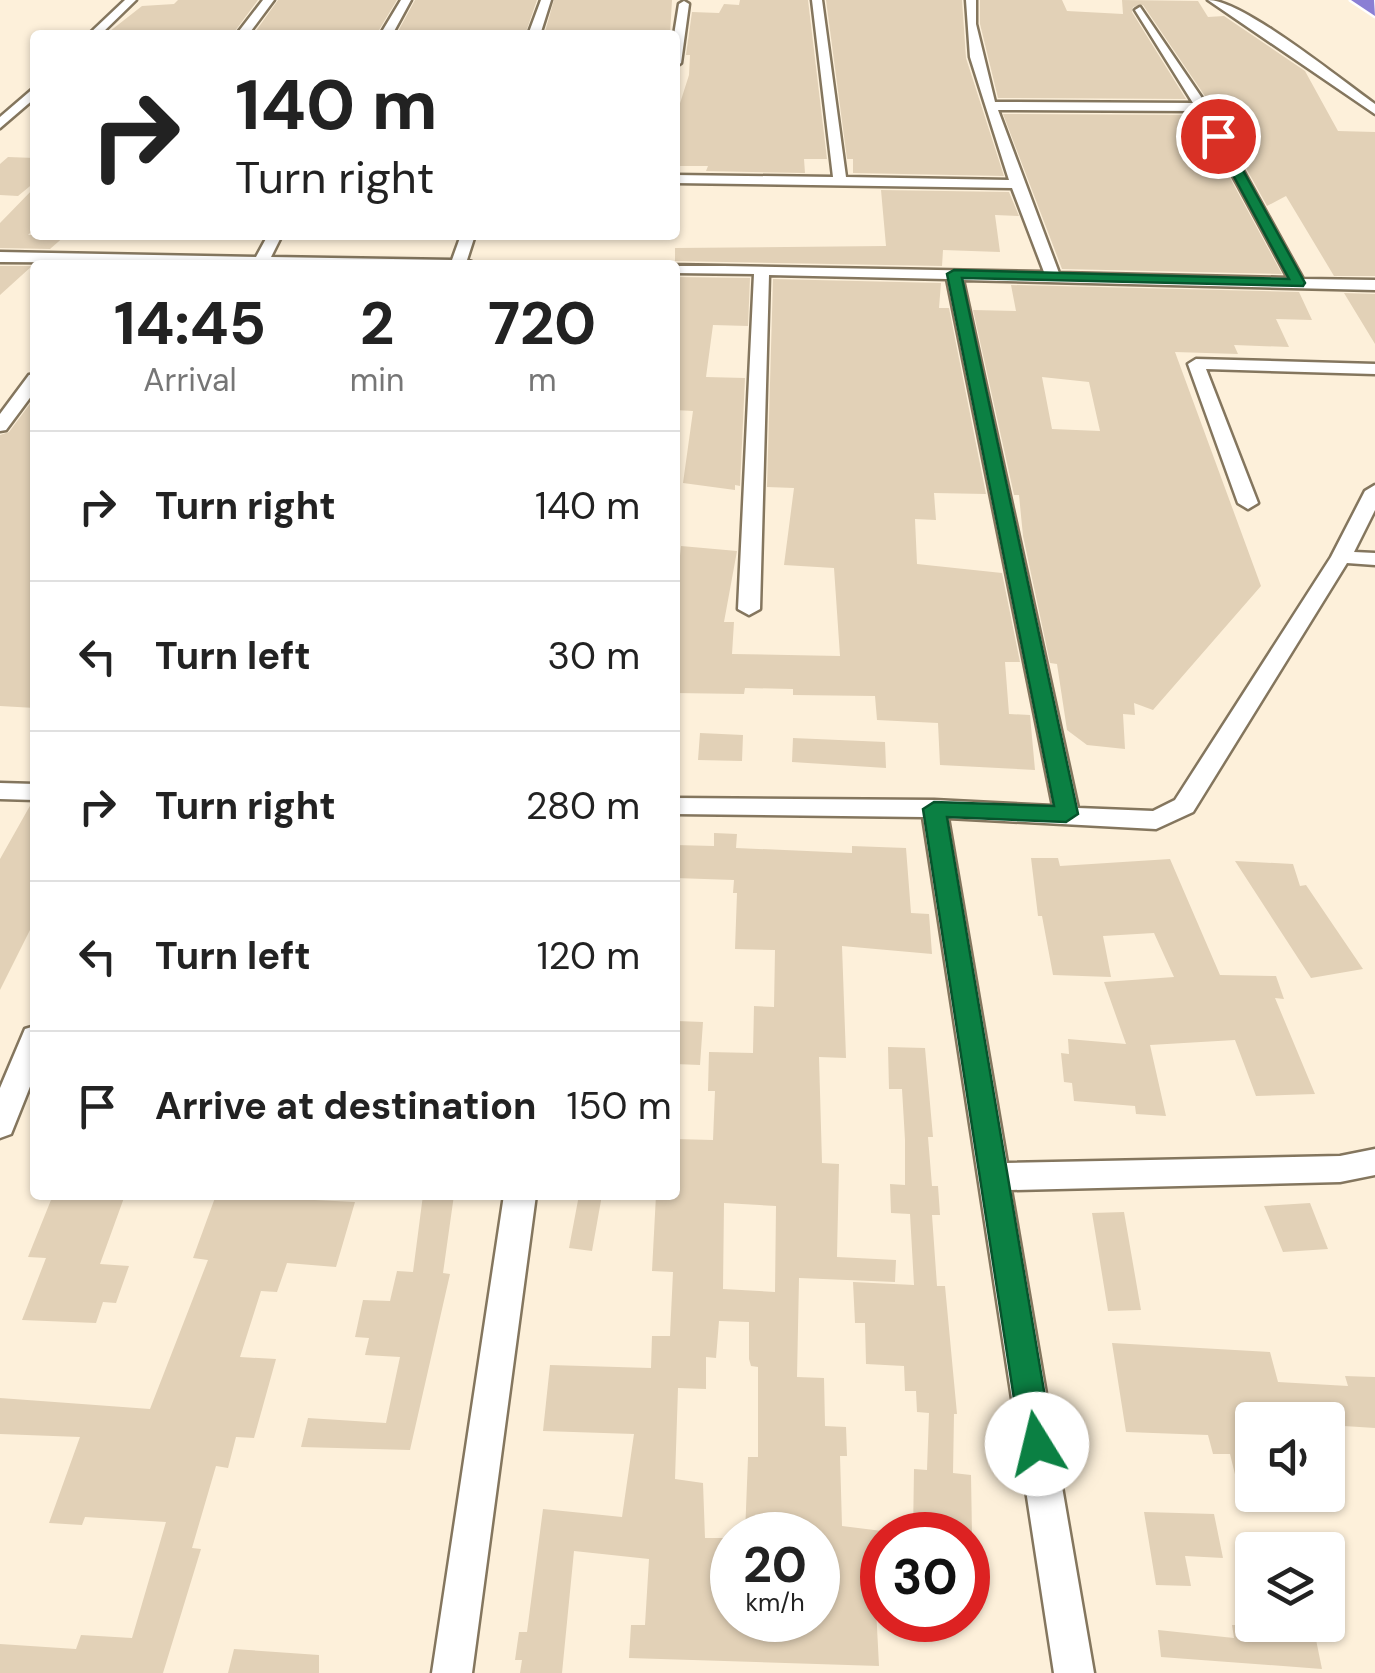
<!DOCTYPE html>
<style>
:root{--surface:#fff;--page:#f6f6f6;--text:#222;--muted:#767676;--line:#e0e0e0}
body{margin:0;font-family:"DM Sans",sans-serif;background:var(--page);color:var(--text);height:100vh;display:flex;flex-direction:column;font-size:38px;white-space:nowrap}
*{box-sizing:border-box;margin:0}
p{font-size:32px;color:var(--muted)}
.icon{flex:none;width:55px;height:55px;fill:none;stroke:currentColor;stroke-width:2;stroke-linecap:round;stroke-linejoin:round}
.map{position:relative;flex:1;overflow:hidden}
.sheet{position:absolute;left:30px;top:260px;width:650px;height:940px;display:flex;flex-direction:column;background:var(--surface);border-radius:10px;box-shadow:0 2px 8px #0004}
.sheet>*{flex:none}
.banner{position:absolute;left:30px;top:30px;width:650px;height:210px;border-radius:10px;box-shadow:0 2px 8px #0004;background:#fff;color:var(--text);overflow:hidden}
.controls{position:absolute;left:1235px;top:1402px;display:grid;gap:20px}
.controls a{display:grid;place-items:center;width:110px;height:110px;border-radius:10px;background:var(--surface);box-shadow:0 2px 8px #0004;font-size:50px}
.speed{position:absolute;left:710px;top:1512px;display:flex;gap:20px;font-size:50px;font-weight:700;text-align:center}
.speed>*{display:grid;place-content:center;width:130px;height:130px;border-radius:50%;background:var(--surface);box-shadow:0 2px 8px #0004;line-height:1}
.speed small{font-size:25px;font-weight:400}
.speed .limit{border:15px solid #d22;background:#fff;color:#111}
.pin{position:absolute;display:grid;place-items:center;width:85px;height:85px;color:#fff;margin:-42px;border:5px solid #fff;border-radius:50%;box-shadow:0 2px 10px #0007}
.me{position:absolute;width:110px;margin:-55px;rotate:351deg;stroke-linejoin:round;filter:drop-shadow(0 0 8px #0008)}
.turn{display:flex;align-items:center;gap:35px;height:210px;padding:0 40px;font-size:45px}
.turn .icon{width:130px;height:130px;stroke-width:2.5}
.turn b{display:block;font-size:70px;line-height:85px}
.eta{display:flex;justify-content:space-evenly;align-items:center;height:170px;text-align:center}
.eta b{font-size:60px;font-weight:700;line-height:70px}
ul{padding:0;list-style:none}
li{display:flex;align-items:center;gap:30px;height:150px;padding:0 40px;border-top:2px solid var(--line)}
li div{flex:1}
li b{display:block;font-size:38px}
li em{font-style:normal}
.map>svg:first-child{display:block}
.building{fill:#e2d1b7;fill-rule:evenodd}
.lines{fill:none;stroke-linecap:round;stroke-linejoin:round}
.street-casing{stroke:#84765e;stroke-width:5}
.highway-casing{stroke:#fff;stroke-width:5}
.street{fill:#fff;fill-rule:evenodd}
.highway{fill:#8a7fd4;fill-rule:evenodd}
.route{fill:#0b8043;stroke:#07532c;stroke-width:2.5}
</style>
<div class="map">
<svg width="1375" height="1673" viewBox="0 0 1375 1673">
<rect width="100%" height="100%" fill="#fdf0da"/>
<path class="building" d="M 178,0 L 258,0 L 232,35 L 105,35 L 142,6 L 174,4 Z
M 278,0 L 397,0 L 376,35 L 253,35 Z
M 415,0 L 537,0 L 525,35 L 396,35 Z
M 554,0 L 672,0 L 670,35 L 544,35 Z
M 740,0 L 808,0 L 827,159 L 804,159 L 805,173 L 706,171 L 708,166 L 675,166 L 675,119 L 689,75 L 690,55 L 686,55 L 692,12 L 719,13 L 724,4 L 739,5 Z
M 826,0 L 962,0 L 966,58 L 1004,176 L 853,173 L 853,159 L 847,159 Z
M 980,0 L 1062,0 L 1067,11 L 1123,14 L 1122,0 L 1198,1 L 1208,17 L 1224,16 L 1305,71 L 1338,131 L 1375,132 L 1375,276 L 1334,276 L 1286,196 L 1267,206 L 1211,105 L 1143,5 L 1133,7 L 1132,12 L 1186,99 L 998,98 L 980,24 Z
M 1003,114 L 1196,115 L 1282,274 L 1062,269 Z
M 8,157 L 35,158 L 35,182 L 18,196 L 0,195 L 0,164 Z
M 35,187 L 35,228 L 28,235 L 66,235 L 50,249 L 0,248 L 0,223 Z
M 881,190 L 1009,192 L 1019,216 L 995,215 L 1000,252 L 943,250 L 942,266 L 675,261 L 675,248 L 886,246 Z
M 0,266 L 32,266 L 0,295 Z
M 675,277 L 750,278 L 748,326 L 713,325 L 706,377 L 745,378 L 740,486 L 735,485 L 735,490 L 683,483 L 693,411 L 675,410 Z
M 773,279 L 941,283 L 939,308 L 949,308 L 986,494 L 934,493 L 936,520 L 915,519 L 917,564 L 1002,573 L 1020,662 L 1005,662 L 1009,714 L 1030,715 L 1035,770 L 940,765 L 938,723 L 877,720 L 875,696 L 793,695 L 793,689 L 745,688 L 744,694 L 675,693 L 675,604 L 681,546 L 737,551 L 724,622 L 734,622 L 732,654 L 840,656 L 834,568 L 784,565 L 794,488 L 767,487 Z
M 1011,285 L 1299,292 L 1312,320 L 1276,319 L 1289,347 L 1234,345 L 1238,354 L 1175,352 L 1261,586 L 1153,710 L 1134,703 L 1135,715 L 1123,714 L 1125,749 L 1087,745 L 1067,730 L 1057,664 L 1050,663 L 1023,536 L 1019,495 L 1014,495 L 973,310 L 1016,311 ZM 1042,377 L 1089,382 L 1100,431 L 1052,429 Z
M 1344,293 L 1375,294 L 1375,344 Z
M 35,397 L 35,708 L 0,706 L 0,435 L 9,432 Z
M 700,733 L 743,735 L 742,761 L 698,760 Z
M 793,738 L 885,742 L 886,768 L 792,762 Z
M 31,804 L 35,804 L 35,920 L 0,990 L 0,859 Z
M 714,833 L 737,834 L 736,848 L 852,853 L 852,846 L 906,848 L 911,913 L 929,914 L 932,954 L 842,946 L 846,1058 L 819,1057 L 822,1163 L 839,1164 L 837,1257 L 896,1260 L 895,1282 L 799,1278 L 797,1377 L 824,1378 L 825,1426 L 846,1427 L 847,1456 L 840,1456 L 842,1526 L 882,1531 L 882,1570 L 874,1569 L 879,1666 L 629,1658 L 631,1625 L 645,1625 L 649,1559 L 574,1551 L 562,1673 L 520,1673 L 522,1660 L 515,1660 L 519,1632 L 527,1632 L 543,1509 L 622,1517 L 634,1434 L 543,1431 L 550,1365 L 651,1368 L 652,1336 L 670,1336 L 673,1272 L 652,1271 L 656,1195 L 675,1195 L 675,1139 L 713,1140 L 715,1091 L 708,1091 L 709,1052 L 753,1053 L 754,1006 L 774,1007 L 775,950 L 735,949 L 737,893 L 733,893 L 734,880 L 675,878 L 675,845 L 714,846 ZM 724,1203 L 776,1206 L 775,1292 L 723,1289 ZM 719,1321 L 749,1322 L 749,1359 L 751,1366 L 758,1367 L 758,1457 L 748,1457 L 745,1535 L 818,1535 L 818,1620 L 732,1620 L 732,1538 L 705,1538 L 703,1483 L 675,1479 L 678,1388 L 706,1389 L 706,1357 L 716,1358 Z
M 1031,858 L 1058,858 L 1060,866 L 1170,859 L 1220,975 L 1276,976 L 1284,999 L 1275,998 L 1315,1094 L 1256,1096 L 1235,1040 L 1150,1045 L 1166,1116 L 1136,1114 L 1135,1106 L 1074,1101 L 1072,1083 L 1064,1082 L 1061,1053 L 1069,1054 L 1068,1039 L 1126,1044 L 1104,982 L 1174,977 L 1154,933 L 1103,936 L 1111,977 L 1053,975 L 1042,916 L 1038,916 Z
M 1235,861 L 1293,864 L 1300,886 L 1306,885 L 1363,969 L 1311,978 Z
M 677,1021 L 703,1022 L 700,1065 L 675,1064 Z
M 888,1047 L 925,1048 L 933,1137 L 928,1137 L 932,1186 L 938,1186 L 940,1215 L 932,1215 L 937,1286 L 945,1286 L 957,1414 L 954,1414 L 953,1473 L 971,1475 L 972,1535 L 913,1535 L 914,1469 L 927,1470 L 929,1413 L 917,1412 L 916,1391 L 905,1391 L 904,1366 L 866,1364 L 865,1323 L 855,1323 L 853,1282 L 914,1285 L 910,1214 L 891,1213 L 890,1184 L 905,1185 L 905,1140 L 902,1089 L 889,1089 Z
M 53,1195 L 125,1195 L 100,1264 L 129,1266 L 116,1303 L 103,1302 L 96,1323 L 22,1320 L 46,1258 L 28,1257 Z
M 216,1195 L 355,1202 L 336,1267 L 287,1263 L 277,1292 L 261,1291 L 240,1357 L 276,1359 L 254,1438 L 236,1437 L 228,1468 L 216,1466 L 192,1548 L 201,1549 L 163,1673 L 0,1673 L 0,1644 L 76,1649 L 81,1635 L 132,1638 L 166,1522 L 85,1517 L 82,1525 L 49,1523 L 80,1437 L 0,1434 L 0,1398 L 150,1409 L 208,1260 L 193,1258 Z
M 423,1195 L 454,1195 L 443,1273 L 450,1274 L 410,1450 L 301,1447 L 308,1418 L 386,1423 L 400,1357 L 365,1355 L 369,1338 L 355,1337 L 363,1300 L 390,1301 L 397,1271 L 413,1272 Z
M 579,1195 L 602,1195 L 592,1251 L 569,1248 Z
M 1310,1203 L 1328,1249 L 1283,1252 L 1264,1206 Z
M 1124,1212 L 1141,1310 L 1108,1311 L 1092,1213 Z
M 1112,1343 L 1270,1352 L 1278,1382 L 1348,1386 L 1345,1376 L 1375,1377 L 1375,1428 L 1328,1425 L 1328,1420 L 1316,1420 L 1314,1408 L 1253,1404 L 1258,1420 L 1252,1420 L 1252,1510 L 1244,1511 L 1230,1454 L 1213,1454 L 1208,1435 L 1126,1432 Z
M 1144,1512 L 1214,1514 L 1223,1558 L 1185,1556 L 1191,1586 L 1156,1585 Z
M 1232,1625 L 1313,1625 L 1322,1669 L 1161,1657 L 1158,1630 L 1234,1638 Z
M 234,1649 L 319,1655 L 319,1673 L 228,1673 Z"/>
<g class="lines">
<defs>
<path id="street" d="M 125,0 L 136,0 L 100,35 L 88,35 Z
M 263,0 L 274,0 L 248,35 L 236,35 Z
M 401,0 L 411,0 L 392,35 L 380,35 Z
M 541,0 L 551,0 L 540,35 L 528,35 Z
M 812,0 L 822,0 L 846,177 L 1009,180 L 970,57 L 966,0 L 976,0 L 976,24 L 995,102 L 1193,103 L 1135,10 L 1140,7 L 1208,107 L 1303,279 L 1375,280 L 1375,290 L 963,280 L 1078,808 L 1153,811 L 1175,800 L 1331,557 L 1365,491 L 1375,485 L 1375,510 L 1354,552 L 1375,553 L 1375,565 L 1347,563 L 1193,812 L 1156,829 L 948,818 L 1007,1163 L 1340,1156 L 1375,1149 L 1375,1175 L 1340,1182 L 1011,1190 L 1094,1673 L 1054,1673 L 923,817 L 675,814 L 675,798 L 934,800 L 1053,806 L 947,279 L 769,275 L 760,609 L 749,615 L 738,609 L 754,274 L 675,273 L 675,265 L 670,265 L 1044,272 L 1012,188 L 675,183 L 675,175 L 833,177 ZM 998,110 L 1198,111 L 1288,278 L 1059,273 Z
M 1208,0 C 1243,0 1341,80 1375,104 L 1375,114 Z
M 684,1 L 689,4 L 681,63 L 675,67 L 674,35 L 679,4 Z
M 35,87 L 35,98 L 0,128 L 0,117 Z
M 268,235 L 282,235 L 271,257 L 452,260 L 461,235 L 475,235 L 467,260 L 479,265 L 0,262 L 0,252 L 256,257 Z
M 1196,359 L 1375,364 L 1375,374 L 1206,369 L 1258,503 L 1248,509 L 1238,503 L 1188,364 Z
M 35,374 L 35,391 L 6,430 L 0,431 L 0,414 L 29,375 Z
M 0,783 L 35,784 L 35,800 L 0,799 Z
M 35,1026 L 35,1074 L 11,1134 L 0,1138 L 0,1088 L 25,1029 Z
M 504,1195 L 536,1195 L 472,1673 L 432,1673 Z"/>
<path id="highway" d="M 1351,0 L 1374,0 L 1375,16 Z"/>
</defs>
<use href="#street" class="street-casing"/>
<use href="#highway" class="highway-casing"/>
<use href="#street" class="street"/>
<use href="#highway" class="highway"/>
</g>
<path class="route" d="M 1218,133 L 1224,136 L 1305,283 L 1303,286 L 962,278 L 1078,814 L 1066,822 L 947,817 L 1053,1444 L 1048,1456 L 1037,1460 L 1026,1456 L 1021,1444 L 923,809 L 934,802 L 1054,806 L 947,274 L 954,270 L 1289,279 L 1212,136 Z"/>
</svg>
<div class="controls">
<a><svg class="icon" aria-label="sound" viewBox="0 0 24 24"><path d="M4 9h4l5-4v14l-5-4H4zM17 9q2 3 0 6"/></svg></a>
<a><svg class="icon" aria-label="layers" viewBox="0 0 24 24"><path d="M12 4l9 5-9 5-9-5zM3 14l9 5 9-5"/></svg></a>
</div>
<div class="speed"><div>20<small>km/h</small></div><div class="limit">30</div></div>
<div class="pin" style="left:1218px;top:136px;background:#d93025"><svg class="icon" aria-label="arrive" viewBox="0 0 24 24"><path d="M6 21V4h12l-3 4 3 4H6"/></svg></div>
<svg class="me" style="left:1037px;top:1444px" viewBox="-20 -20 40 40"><circle r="19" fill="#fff"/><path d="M0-13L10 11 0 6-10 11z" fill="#0b8043"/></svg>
<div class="banner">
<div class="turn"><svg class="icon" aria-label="right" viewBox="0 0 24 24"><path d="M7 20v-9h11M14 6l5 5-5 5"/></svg><div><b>140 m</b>Turn right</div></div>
</div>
<section class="sheet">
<div class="eta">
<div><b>14:45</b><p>Arrival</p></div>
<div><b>2</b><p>min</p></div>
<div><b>720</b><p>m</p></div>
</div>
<ul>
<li><svg class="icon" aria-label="right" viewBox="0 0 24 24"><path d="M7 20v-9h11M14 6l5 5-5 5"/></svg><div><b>Turn right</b></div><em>140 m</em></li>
<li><svg class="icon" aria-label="left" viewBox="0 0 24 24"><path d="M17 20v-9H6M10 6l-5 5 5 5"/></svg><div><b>Turn left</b></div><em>30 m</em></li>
<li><svg class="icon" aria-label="right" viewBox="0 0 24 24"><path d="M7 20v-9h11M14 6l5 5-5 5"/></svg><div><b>Turn right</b></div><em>280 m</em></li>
<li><svg class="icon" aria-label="left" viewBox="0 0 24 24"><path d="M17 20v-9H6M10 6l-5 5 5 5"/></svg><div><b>Turn left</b></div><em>120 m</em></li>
<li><svg class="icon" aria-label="arrive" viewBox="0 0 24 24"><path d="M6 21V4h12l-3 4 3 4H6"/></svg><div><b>Arrive at destination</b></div><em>150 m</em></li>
</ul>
</section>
</div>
